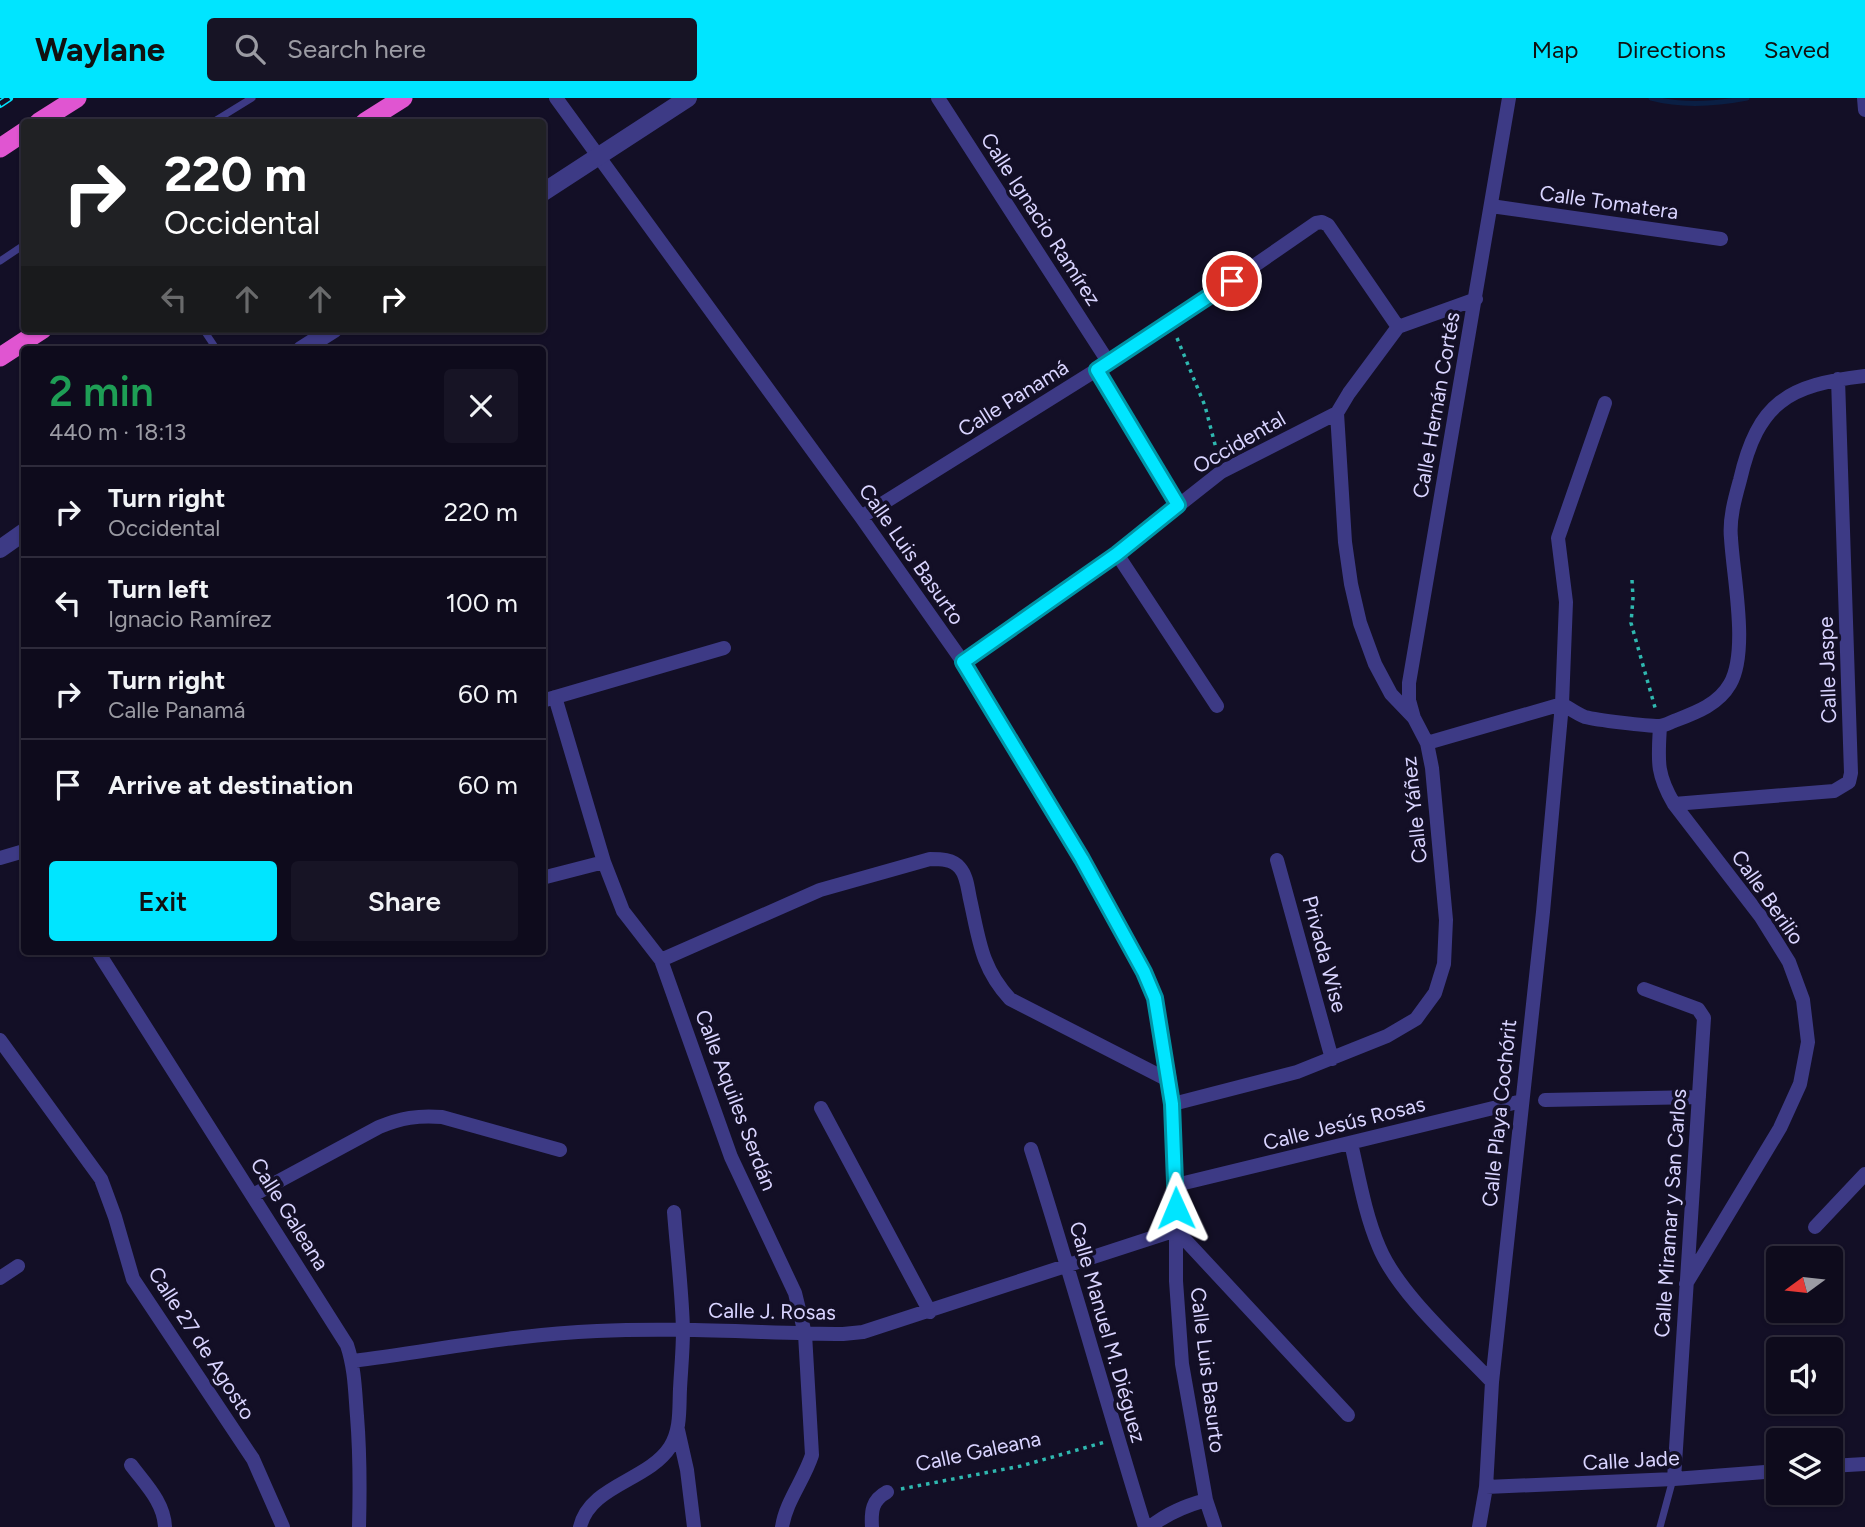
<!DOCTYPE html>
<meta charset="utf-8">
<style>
:root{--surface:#0e0b1c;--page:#171425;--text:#f1f3f6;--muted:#9b9ba3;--line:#2e2b3b;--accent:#00e5ff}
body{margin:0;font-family:Figtree,sans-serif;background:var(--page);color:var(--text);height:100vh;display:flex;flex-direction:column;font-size:26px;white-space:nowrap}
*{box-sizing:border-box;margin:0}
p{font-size:23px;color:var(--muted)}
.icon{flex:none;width:38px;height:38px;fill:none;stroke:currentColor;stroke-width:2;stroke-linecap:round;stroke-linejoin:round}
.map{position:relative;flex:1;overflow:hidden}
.side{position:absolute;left:21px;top:248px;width:525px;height:609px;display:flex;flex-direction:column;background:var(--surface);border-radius:7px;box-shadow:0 2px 5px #0004,0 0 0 2px var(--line)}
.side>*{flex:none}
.banner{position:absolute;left:21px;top:21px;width:525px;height:214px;border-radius:7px;box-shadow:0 2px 5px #0004,0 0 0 2px var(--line);background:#202124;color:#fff;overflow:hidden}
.needle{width:46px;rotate:255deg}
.controls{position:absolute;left:1766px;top:1148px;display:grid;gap:14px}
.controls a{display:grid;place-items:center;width:77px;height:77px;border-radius:7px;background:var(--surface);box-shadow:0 2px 5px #0004,0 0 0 2px var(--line);font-size:35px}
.pin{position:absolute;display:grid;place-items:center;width:60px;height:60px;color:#fff;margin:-30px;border:4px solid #fff;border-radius:50%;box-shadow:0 2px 7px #0007}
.me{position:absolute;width:77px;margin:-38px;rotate:359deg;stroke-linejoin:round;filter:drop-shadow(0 0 5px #0008)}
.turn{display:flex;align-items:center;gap:24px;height:147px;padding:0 28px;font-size:32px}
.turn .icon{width:91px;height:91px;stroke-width:2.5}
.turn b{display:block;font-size:49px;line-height:60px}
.lanes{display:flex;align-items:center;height:66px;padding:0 28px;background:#0003;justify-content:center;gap:35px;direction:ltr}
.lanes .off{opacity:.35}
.round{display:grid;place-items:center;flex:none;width:74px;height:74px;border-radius:7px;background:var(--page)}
.headline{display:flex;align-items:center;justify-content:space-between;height:119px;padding:0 28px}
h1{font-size:42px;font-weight:600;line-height:52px;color:#1e9e55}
.action{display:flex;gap:14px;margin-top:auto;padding:14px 28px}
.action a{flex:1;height:80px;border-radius:7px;background:var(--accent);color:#111;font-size:28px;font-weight:600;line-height:80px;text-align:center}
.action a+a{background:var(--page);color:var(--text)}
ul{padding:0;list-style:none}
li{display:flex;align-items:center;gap:21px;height:91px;padding:0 28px;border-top:2px solid var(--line)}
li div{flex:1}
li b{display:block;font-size:26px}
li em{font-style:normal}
header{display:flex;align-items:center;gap:42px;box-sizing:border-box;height:98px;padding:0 35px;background:var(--accent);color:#111}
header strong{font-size:33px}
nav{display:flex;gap:38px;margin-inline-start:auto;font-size:24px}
.search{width:490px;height:63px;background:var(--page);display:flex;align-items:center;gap:18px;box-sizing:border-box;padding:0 24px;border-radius:7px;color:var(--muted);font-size:26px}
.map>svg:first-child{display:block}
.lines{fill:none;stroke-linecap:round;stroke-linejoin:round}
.stream{stroke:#0a1f44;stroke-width:5}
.path{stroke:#2fb8b0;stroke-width:3.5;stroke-dasharray:3.5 5;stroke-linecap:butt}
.service{stroke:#3d3a85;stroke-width:7}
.minor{stroke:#3d3a85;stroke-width:14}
.tertiary{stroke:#3d3a85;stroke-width:18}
.trunk{stroke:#e055d1;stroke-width:19}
.rail-casing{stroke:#00e5ff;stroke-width:8}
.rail{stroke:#130f26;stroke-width:5;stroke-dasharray:16;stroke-linecap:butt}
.route-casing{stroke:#0095a6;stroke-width:18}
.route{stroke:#00e5ff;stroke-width:12}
.labels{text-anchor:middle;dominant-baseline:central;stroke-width:7;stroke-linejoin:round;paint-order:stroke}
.street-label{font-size:21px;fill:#d9d4ff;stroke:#130f26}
</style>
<header>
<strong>Waylane</strong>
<div class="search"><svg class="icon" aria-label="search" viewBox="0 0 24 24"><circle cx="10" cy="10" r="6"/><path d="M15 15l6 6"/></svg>Search here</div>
<nav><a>Map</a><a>Directions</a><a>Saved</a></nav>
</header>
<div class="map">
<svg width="1865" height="1429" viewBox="0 0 1865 1429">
<rect width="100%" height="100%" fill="#130f26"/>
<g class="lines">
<path class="stream" d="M 1651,0 C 1681,8 1716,6 1747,0"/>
<path class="path" d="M 1177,240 L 1205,308 L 1218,358
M 1632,482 L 1633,500 L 1631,525 L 1656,613
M 901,1391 L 1021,1368 L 1105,1344"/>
<path class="service" d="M 213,24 L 252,0
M 0,163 L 24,147
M 203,231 L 217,252
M 1660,1429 L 1673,1381"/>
<path class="minor" d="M 556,0 L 861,419 L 963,564 L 1082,761 L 1144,874 L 1155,900 L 1170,983 L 1176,1087 L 1176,1183 L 1182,1266 L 1206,1402 L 1215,1429
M 938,0 L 1109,265
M 1864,0 L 1865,12
M 1491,108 L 1721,141
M 1097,272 L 1178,407
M 861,419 L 1170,226 L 1316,125 L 1322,124 L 1328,127 L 1398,229
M 1117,456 L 1217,608
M 963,564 L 1117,456 L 1221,374 L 1337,315
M 555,599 L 604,764 L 623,813 L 661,862 L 731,1059 L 795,1195 L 805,1236 L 812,1357 C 804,1382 786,1403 782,1429
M 542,603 L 724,550
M 1562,606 C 1569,610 1577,616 1585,619 C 1597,622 1646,628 1659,628 C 1664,628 1669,625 1674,623 C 1695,615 1718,607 1730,586 C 1749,553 1733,478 1731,440 C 1729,421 1735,400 1740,382 C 1758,304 1788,287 1865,278
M 1414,620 L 1409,602 L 1409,585 L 1509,0
M 1660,628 C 1658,663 1656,675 1674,706 L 1761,819 L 1789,864 L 1803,902 L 1808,944 L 1800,986 L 1780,1030 L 1686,1186
M 1427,645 L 1562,606
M 1674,706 L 1834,693 L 1849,684 L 1851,675 L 1838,281
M 0,760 L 24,753
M 1277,762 L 1332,961
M 542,780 L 604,764
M 98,854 L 347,1247 C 355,1271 355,1294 357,1318 C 360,1355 360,1392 359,1429
M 661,862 L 820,792 L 930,761 C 940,761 953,761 960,770 C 967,778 968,792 970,801 C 979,841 981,870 1010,901 L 1170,983
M 1644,891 L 1698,911 L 1704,920 L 1674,1381
M 0,942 L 101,1081 L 115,1119 L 133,1181 L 253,1361 L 283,1429
M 1545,1002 L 1699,999
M 1173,1006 L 1297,974 L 1387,938 L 1416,921 L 1435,895 L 1444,866 L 1446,822 L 1432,670 L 1427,645 L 1414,620 L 1391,596 L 1375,566 L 1360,525 L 1351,486 L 1345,444 L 1337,315 L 1349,295 L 1398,229 L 1476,201
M 821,1010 L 930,1214
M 1351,1045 C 1359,1080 1365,1116 1379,1149 C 1398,1195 1457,1247 1492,1284
M 1031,1051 C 1071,1176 1106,1303 1145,1429
M 1176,1087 L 1522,1003
M 253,1097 L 379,1029 C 401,1020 418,1017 442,1019 L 560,1052
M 1815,1129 L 1865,1076
M 0,1180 L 18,1168
M 352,1263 C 433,1253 515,1236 597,1233 C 679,1229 761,1235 843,1236 L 863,1234 L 1176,1132 L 1348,1317
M 678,1332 L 687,1372 L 694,1429
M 131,1367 C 145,1386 164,1404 165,1429
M 1830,1368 L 1865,1366
M 1486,1389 L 1674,1381 L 1778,1373
M 580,1429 C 590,1387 648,1383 670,1349 C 681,1332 679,1311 680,1291 C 681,1272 683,1252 683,1232 C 682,1193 677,1153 674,1114
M 872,1429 C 871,1413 872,1402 887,1394
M 1150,1429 C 1167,1415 1185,1408 1206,1402
M 1479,1429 L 1486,1389 L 1492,1284 L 1543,814 L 1562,606 L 1566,504 L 1558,440 L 1605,305"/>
<path class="tertiary" d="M 542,95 L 688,0
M 301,252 L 334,231
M 0,451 L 24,434"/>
<path class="trunk" d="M 39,24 L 77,0
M 365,24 L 403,0
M 0,50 L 24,34
M 0,259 L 43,231"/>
<defs>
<path id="rail" d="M 0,6 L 9,0"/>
</defs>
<use href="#rail" class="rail-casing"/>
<use href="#rail" class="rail"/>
</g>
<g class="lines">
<defs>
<path id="route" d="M 1176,1110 L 1172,1006 L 1155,900 L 1144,874 L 1082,761 L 963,564 L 1117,456 L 1178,407 L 1097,272 L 1232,183"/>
</defs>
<use href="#route" class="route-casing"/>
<use href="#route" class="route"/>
</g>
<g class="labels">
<g class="street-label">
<text transform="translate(1609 104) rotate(8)">Calle Tomatera</text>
<text transform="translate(1041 121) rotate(57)">Calle Ignacio Ramírez</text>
<text transform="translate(1013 300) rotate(-32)">Calle Panamá</text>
<text transform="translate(1436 307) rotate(-80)">Calle Hernán Cortés</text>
<text transform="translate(1239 344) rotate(-30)">Occidental</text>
<text transform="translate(912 456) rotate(55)">Calle Luis Basurto</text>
<text transform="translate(1827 572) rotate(-92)">Calle Jaspe</text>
<text transform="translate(1414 712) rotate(-96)">Calle Yáñez</text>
<text transform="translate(1768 799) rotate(55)">Calle Berilio</text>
<text transform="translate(1325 856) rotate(75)">Privada Wise</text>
<text transform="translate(736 1002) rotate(69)">Calle Aquiles Serdán</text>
<text transform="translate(1499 1015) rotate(-84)">Calle Playa Cochórit</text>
<text transform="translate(1344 1025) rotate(-14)">Calle Jesús Rosas</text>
<text transform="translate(1670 1115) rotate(-86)">Calle Miramar y San Carlos</text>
<text transform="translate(290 1116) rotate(58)">Calle Galeana</text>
<text transform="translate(772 1213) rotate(1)">Calle J. Rosas</text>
<text transform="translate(1108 1234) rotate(74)">Calle Manuel M. Diéguez</text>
<text transform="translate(202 1245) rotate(57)">Calle 27 de Agosto</text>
<text transform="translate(1208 1272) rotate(83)">Calle Luis Basurto</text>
<text transform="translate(978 1353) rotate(-12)">Calle Galeana</text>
<text transform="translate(1631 1362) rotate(-3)">Calle Jade</text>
</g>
</g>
</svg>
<div class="controls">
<a><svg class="needle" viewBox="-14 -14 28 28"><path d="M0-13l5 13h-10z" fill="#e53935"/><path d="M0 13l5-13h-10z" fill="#9b9ba3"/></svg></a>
<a><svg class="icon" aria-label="sound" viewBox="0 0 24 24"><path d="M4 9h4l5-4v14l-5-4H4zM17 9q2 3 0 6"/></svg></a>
<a><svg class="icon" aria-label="layers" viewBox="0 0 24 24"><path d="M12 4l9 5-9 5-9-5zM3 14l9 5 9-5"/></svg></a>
</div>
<div class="pin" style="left:1232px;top:183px;background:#d93025"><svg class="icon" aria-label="arrive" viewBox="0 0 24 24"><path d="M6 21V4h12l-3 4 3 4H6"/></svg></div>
<svg class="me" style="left:1176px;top:1110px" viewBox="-20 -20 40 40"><path d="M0-17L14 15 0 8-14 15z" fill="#00e5ff" stroke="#fff" stroke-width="4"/></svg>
<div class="banner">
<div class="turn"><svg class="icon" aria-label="right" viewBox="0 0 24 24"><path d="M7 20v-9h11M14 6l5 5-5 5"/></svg><div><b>220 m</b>Occidental</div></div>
<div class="lanes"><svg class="icon off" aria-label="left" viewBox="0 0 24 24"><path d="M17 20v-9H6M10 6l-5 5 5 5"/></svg><svg class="icon off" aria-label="ahead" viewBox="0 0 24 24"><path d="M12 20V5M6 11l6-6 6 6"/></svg><svg class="icon off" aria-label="ahead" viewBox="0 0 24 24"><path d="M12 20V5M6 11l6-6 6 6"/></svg><svg class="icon" aria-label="right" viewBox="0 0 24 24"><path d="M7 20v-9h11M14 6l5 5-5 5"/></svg></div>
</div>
<section class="side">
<div class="headline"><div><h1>2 min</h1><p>440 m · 18:13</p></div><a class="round"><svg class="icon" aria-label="close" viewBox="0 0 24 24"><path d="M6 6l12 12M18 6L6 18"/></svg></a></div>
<ul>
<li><svg class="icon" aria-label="right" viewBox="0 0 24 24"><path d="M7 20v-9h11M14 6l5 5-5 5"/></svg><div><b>Turn right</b><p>Occidental</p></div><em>220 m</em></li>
<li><svg class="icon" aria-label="left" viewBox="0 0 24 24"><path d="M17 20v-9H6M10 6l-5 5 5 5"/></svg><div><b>Turn left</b><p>Ignacio Ramírez</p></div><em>100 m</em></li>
<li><svg class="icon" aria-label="right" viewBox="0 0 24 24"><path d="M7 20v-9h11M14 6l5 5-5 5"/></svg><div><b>Turn right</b><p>Calle Panamá</p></div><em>60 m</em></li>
<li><svg class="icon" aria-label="arrive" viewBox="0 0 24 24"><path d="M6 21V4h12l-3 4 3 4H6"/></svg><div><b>Arrive at destination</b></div><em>60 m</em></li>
</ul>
<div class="action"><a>Exit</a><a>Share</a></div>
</section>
</div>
